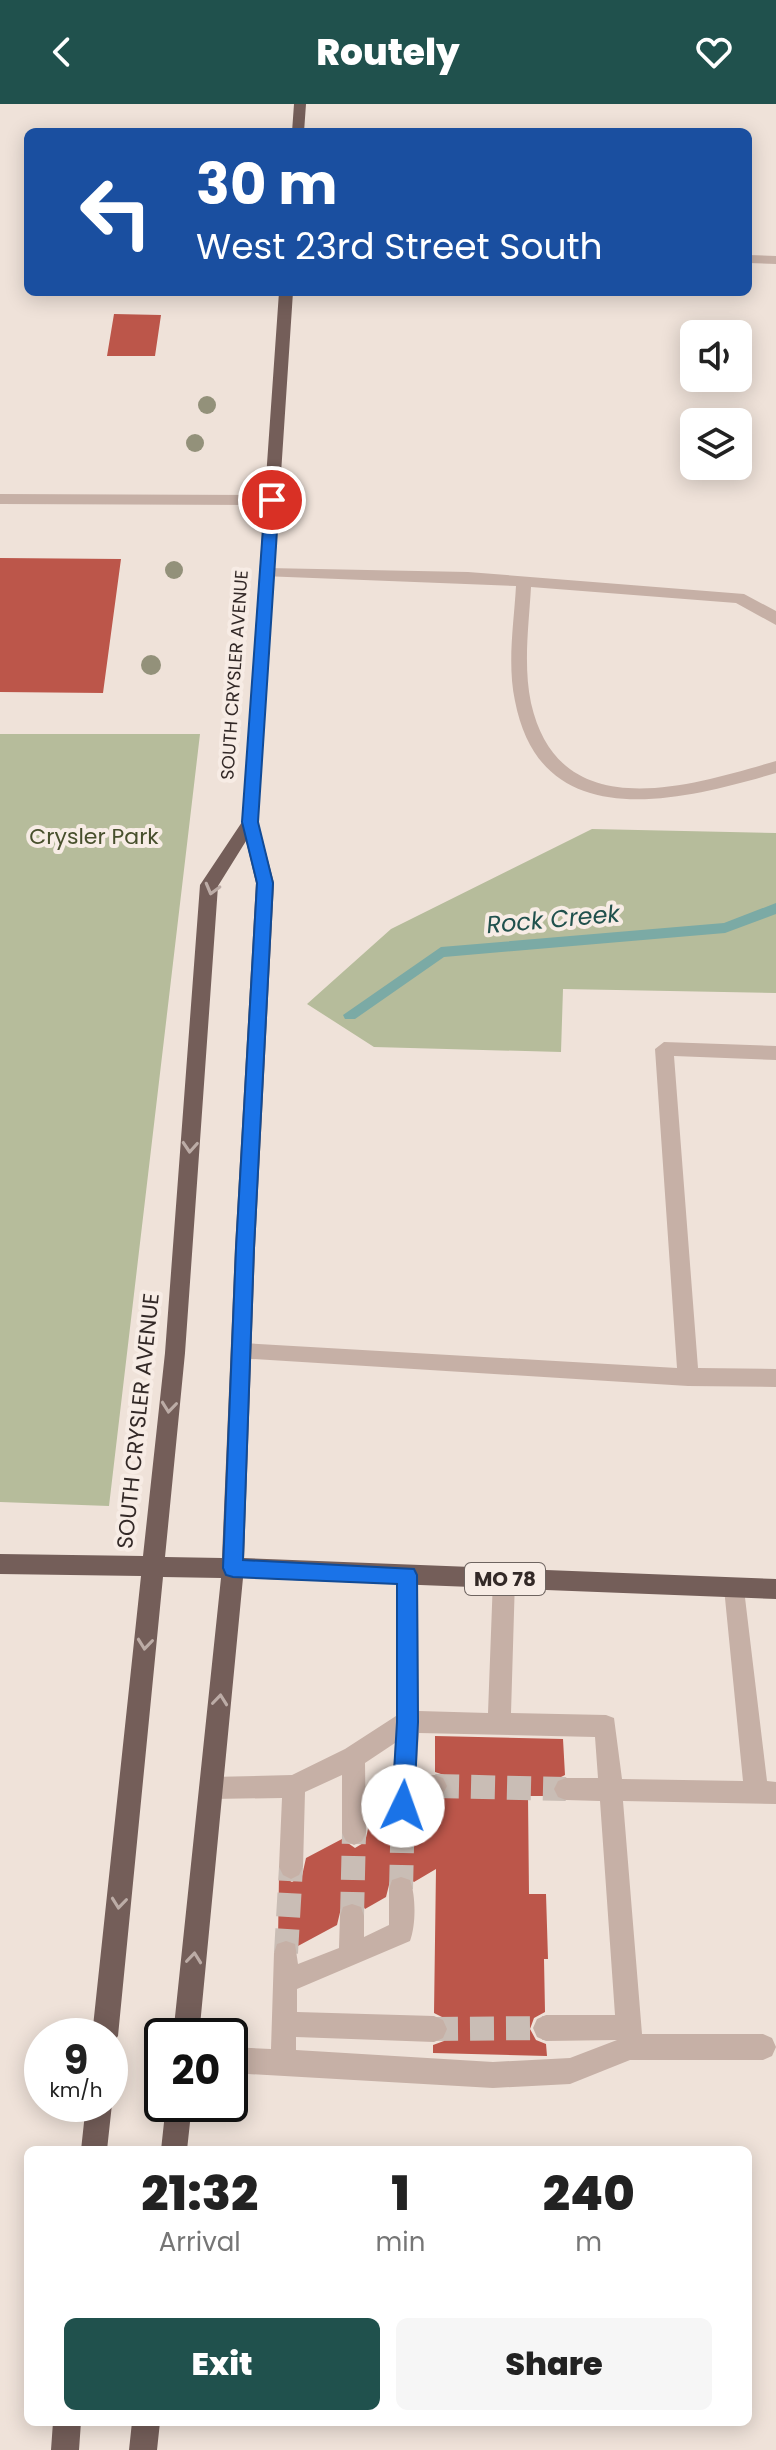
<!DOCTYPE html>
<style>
:root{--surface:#fff;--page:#f6f6f6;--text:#222;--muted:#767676;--accent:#20514d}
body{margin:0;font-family:Poppins,sans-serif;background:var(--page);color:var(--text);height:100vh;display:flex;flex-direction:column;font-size:30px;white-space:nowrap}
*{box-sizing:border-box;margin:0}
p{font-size:26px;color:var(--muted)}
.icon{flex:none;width:44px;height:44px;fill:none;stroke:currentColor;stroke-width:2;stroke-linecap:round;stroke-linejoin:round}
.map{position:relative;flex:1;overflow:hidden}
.side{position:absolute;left:24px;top:2042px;width:728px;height:280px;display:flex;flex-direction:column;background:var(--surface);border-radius:12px;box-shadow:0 4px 20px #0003}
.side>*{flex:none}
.hud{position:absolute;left:24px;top:24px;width:728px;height:168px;border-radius:12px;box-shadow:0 4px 20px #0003;background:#1a4fa0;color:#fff;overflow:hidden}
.fabs{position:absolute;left:680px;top:216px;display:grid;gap:16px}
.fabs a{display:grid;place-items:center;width:72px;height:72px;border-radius:12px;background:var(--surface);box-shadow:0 4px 20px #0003;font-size:40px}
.speed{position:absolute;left:24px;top:1914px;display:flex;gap:16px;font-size:40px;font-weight:700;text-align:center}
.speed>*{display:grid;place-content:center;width:104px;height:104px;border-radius:50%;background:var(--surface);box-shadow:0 4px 20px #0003;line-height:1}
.speed small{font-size:20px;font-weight:400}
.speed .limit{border:4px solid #111;border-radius:12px;background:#fff;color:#111}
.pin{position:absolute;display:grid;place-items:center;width:68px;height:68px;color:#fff;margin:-34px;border:4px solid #fff;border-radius:50%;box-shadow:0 2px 8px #0007}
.me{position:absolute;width:88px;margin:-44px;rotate:3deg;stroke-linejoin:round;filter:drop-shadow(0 0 6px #0008)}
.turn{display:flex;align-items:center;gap:28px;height:168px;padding:0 40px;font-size:36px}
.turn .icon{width:104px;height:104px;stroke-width:2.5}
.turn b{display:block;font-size:56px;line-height:68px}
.eta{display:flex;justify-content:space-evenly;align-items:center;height:136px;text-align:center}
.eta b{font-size:48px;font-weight:800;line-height:56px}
.primary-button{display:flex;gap:16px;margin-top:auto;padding:16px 40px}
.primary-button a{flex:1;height:92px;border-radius:12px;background:var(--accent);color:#fff;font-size:32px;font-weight:800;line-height:92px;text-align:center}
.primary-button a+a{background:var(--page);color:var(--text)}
header{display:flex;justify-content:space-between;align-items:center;height:104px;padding:0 40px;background:var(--accent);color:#fff;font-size:36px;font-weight:800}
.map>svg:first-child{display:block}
.green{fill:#b6bc9b}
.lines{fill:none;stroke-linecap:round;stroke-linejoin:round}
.stream{fill:#7baaa5;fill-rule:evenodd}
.building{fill:#bc564a}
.minor-tunnel{stroke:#c9bdb5;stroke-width:24;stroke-dasharray:24 12;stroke-linecap:butt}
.minor{fill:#c6b0a6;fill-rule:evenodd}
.major{fill:#745e59;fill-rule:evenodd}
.tree{fill:#93917a}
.oneway{stroke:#bcaca6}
.route{fill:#1a73e8;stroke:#114b97;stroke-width:2}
.labels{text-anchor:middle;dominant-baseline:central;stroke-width:8;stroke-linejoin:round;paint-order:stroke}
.far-street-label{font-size:18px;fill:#332927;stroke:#f7ece5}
.shield{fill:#f7ece5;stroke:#6e6460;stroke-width:2}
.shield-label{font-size:20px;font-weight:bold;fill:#332927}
.park-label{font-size:22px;fill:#474f2c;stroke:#f7ece5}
.street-label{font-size:22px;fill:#332927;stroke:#f7ece5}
.water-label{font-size:24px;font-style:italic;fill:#20514d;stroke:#f7ece5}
</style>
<header><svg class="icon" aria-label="back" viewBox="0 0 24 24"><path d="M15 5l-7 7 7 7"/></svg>Routely<svg class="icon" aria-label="heart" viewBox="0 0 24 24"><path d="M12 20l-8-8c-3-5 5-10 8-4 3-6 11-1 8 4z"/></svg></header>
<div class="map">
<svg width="776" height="2346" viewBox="0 0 776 2346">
<rect width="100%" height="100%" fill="#efe2d9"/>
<path class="green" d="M 0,630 L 200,630 L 109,1402 L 0,1398 Z
M 592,725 L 776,729 L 776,889 L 563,885 L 561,948 L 374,943 L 307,900 L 391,825 Z"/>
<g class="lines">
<path class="stream" d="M 776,799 L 776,810 L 725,829 L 444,853 L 355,915 L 345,915 L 343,911 L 441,843 L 724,819 Z"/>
</g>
<path class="building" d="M 114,210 L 161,211 L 155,252 L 107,252 Z
M 0,454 L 121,455 L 103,589 L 0,588 Z
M 435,1632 L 563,1635 L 565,1671 L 555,1676 L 551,1684 L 554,1692 L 528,1692 L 529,1790 L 546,1790 L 548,1855 L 544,1855 L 545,1908 L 534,1914 L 530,1925 L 536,1936 L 546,1940 L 547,1952 L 433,1949 L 433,1941 L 444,1937 L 450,1926 L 446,1915 L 434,1909 L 436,1765 L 414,1778 L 402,1770 L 391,1773 L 386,1793 L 365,1805 L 362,1800 L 353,1797 L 342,1800 L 337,1821 L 298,1842 L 296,1837 L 287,1834 L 278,1837 L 279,1771 L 292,1778 L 302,1772 L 306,1754 L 342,1735 L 355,1744 L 365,1738 L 369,1721 L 391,1709 L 402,1716 L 412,1713 L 417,1698 L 446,1691 L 450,1681 L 444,1671 L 435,1668 Z"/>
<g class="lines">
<path class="minor-tunnel" d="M 435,1682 L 566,1685
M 401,1785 L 403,1702
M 352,1812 L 354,1729
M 286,1849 L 291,1763
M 434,1925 L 546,1924"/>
<path class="minor" d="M 748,151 L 776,152 L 776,160 L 748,159 Z
M 0,390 L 272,391 L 279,396 L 272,401 L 0,400 Z
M 267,464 L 468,468 L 744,490 L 776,507 L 776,521 L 736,499 L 531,483 C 529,520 523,561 531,599 C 559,723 687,683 776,657 L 776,669 C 680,697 541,733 515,597 C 507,559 514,519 516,482 L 262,472 L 259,469 Z
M 664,938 L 776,942 L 776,956 L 674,952 L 698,1264 L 776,1265 L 776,1283 L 688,1282 L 236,1254 L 233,1248 L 236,1242 L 243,1239 L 677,1264 L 655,945 Z
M 407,1461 L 415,1464 L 418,1471 L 419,1607 L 488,1609 L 493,1475 L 496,1468 L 504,1465 L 512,1468 L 515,1475 L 511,1609 L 606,1611 L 614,1614 L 622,1675 L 743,1677 L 724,1484 L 727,1477 L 735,1474 L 743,1477 L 767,1677 L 776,1678 L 776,1700 L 623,1697 L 642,1930 L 763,1930 L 772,1934 L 776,1943 L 772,1952 L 763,1956 L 630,1956 L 570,1980 L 493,1984 L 230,1969 L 230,1943 L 271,1945 L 274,1849 L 277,1840 L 286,1837 L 295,1840 L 298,1860 L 339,1844 L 340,1812 L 343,1803 L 352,1800 L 361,1803 L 364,1812 L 364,1833 L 389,1821 L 389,1785 L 392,1776 L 401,1773 L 410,1776 C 416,1792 416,1821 410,1837 L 297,1885 L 297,1908 L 434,1912 L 443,1916 L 447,1925 L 443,1934 L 434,1938 L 296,1933 L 296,1946 L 493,1958 L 570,1954 L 617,1936 L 546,1937 L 537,1933 L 533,1924 L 537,1915 L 546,1911 L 615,1911 L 600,1697 L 566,1696 L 558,1693 L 554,1685 L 558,1677 L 566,1674 L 598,1674 L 595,1633 L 419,1629 L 416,1672 L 435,1671 L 443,1674 L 447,1682 L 443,1690 L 415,1695 L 411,1710 L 403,1713 L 395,1710 L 391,1702 L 395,1639 L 365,1659 L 366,1729 L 362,1737 L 354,1741 L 346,1737 L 342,1729 L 342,1671 L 305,1688 L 303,1763 L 299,1771 L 291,1775 L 283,1771 L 279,1763 L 282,1694 L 211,1695 L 203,1692 L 199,1684 L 203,1676 L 211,1673 L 292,1671 L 345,1645 L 396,1612 L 396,1471 L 399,1464 Z"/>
<path class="major" d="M 294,0 L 306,0 L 304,28 L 292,28 Z
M 279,188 L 293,188 L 258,718 L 274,779 L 255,1144 L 244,1454 L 776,1475 L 776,1495 L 243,1474 L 199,1932 L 173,1932 L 221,1474 L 163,1473 L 118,1932 L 110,1942 L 110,1932 L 92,1932 L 141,1472 L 0,1470 L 0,1450 L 143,1452 L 165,1249 L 200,781 L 242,718 ZM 246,737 L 256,779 L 235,1144 L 222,1454 L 165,1453 L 185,1249 L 218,782 Z
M 110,1996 L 112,2000 L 107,2046 L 81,2046 L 86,2000 L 110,2000 Z
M 166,2000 L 192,2000 L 187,2046 L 161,2046 Z
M 53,2318 L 81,2318 L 79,2346 L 51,2346 Z
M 132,2318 L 160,2318 L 157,2346 L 129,2346 Z"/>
</g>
<g class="tree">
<circle cx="207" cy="301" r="9"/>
<circle cx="195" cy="339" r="9"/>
<circle cx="174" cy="466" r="9"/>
<circle cx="151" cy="561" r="10"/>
</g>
<defs><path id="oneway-chevron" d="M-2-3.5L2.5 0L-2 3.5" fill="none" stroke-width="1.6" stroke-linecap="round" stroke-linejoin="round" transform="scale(2)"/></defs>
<g class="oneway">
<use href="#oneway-chevron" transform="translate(212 785) rotate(105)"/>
<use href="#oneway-chevron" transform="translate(190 1043) rotate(94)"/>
<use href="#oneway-chevron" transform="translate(169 1303) rotate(96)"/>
<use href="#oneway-chevron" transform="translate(145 1540) rotate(96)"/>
<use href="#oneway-chevron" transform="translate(220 1596) rotate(-84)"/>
<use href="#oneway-chevron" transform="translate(119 1799) rotate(96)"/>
<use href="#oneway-chevron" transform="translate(194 1854) rotate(-84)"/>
</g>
<path class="route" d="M 272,392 L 279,396 L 258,718 L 273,779 L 254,1144 L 243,1456 L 414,1465 L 417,1471 L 418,1618 L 414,1702 L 411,1709 L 403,1712 L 396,1709 L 392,1702 L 397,1618 L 397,1480 L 233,1473 L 226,1471 L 223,1464 L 236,1144 L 257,779 L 242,718 L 265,396 Z"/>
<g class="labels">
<g class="far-street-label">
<text transform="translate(234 571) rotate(-86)">SOUTH CRYSLER AVENUE</text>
</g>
<rect class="shield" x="465" y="1459" width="80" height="32" rx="6"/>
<g class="shield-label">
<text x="505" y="1475">MO 78</text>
</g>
<g class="park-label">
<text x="94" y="732">Crysler Park</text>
</g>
<g class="street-label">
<text transform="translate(138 1317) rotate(-84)">SOUTH CRYSLER AVENUE</text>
</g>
<g class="water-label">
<text transform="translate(553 815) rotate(-5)">Rock Creek</text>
</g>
</g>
</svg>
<div class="fabs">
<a><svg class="icon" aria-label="sound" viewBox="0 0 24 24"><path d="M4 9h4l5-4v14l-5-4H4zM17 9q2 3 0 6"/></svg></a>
<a><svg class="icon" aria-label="layers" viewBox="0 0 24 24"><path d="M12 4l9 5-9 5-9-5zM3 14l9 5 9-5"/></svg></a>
</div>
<div class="speed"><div>9<small>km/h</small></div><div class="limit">20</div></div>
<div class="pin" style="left:272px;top:396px;background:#d93025"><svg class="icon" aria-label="arrive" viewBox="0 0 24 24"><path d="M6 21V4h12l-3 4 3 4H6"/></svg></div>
<svg class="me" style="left:403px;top:1702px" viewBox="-20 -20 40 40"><circle r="19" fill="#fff"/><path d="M0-13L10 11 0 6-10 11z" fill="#1a73e8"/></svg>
<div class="hud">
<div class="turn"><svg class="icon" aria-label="left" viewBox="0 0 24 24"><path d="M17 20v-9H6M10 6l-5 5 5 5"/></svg><div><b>30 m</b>West 23rd Street South</div></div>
</div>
<section class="side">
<div class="eta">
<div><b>21:32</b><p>Arrival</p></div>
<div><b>1</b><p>min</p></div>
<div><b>240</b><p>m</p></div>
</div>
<div class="primary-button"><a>Exit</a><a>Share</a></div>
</section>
</div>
